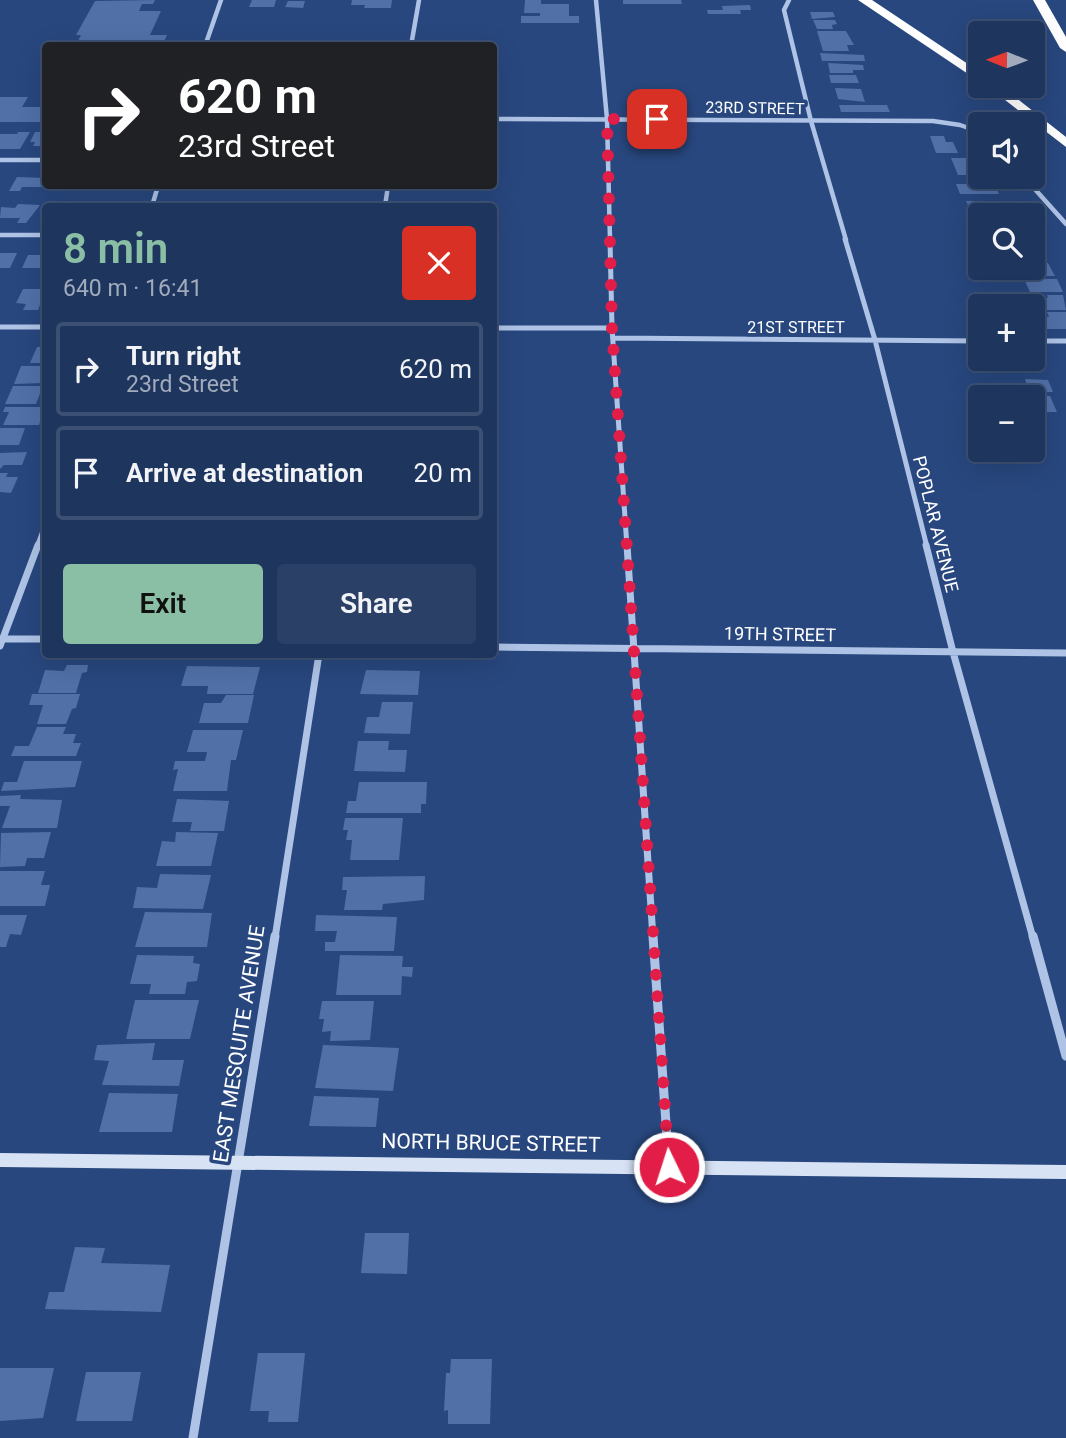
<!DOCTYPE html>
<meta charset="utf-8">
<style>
:root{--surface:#1e355e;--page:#2b4067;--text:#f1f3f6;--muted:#a1abbc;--line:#3c5073;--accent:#8abfa5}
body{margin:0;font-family:Roboto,sans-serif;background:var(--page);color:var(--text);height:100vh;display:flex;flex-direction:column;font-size:26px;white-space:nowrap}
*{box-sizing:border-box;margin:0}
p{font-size:23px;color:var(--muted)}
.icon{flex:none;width:38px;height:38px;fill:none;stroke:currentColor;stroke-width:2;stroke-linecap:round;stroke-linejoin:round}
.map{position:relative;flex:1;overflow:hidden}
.sheet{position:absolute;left:42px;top:203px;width:455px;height:455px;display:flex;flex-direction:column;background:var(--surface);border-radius:7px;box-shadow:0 7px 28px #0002,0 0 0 2px var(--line)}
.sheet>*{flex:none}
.banner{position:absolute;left:42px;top:42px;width:455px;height:147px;border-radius:7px;box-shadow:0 7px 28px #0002,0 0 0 2px var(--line);background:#202124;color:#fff;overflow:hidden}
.needle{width:46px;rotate:271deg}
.buttons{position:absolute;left:968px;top:21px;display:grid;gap:14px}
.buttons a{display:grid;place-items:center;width:77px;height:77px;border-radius:7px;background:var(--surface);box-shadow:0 7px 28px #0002,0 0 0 2px var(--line);font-size:35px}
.pin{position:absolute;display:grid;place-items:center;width:60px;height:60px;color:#fff;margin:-30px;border-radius:14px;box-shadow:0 4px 10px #0006}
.me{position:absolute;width:77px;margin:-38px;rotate:356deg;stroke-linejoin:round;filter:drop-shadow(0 0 5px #0008)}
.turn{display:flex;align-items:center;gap:24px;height:147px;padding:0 21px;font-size:32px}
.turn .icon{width:91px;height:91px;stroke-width:2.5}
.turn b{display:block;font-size:49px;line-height:60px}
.round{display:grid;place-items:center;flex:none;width:74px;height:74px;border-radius:7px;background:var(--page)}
.overview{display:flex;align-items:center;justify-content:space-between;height:119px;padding:0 21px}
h1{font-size:42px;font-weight:600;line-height:52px;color:var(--accent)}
.cta{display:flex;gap:14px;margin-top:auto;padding:14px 21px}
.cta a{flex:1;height:80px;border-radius:7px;background:var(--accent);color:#111;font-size:28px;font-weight:600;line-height:80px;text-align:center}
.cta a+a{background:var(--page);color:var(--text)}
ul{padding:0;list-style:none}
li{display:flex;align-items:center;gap:21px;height:94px;margin:0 14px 10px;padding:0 7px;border:4px solid var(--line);border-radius:7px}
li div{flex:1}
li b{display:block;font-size:26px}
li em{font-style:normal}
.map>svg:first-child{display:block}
.building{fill:#5070a7}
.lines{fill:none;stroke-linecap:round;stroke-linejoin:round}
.street-far3{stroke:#aec3e5;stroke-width:4.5}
.street-far2{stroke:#aec3e5;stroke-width:5}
.street-far1{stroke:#aec3e5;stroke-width:7}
.street{stroke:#aec3e5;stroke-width:9}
.secondary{fill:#d7e2f5;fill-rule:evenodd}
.highway{fill:#fff;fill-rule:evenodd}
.route{stroke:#e11d48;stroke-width:12;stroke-dasharray:0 21.6}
.labels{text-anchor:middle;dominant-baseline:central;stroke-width:7;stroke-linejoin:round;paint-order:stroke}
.far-street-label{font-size:16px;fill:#fff;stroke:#28477e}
.street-label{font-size:18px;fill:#fff;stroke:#28477e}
.near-street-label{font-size:21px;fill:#fff;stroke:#28477e}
</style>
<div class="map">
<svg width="1066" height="1438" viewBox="0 0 1066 1438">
<rect width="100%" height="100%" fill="#28477e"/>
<path class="building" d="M 155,0 L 153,4 L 142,4 L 139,11 L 161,11 L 150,35 L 167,35 L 162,46 L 68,46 L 70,41 L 78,41 L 81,35 L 76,35 L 95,1 Z
M 252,0 L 276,0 L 274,7 L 249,7 Z
M 352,0 L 392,0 L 391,8 L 364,8 L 365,5 L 351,5 Z
M 525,0 L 541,0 L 541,4 L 569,4 L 569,16 L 579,16 L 579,23 L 521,23 L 521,16 L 540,16 L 540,13 L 524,13 Z
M 623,0 L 681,0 L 682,4 L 623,4 Z
M 288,1 L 305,1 L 303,8 L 285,7 Z
M 750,5 L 751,10 L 740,10 L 741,14 L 708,14 L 707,10 L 723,10 L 722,6 Z
M 810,12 L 833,12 L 835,17 L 812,19 Z
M 813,20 L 835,20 L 837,24 L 832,25 L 833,29 L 817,29 Z
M 817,31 L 846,31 L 854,45 L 847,45 L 849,51 L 823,51 Z
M 820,53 L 864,55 L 865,61 L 822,61 Z
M 828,63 L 863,65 L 864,70 L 853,70 L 853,73 L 830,73 Z
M 829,75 L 856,75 L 859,83 L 831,83 Z
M 835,88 L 861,89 L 865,102 L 838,99 Z
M 0,97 L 28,97 L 22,107 L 46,107 L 46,122 L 0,122 Z
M 839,105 L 887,105 L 890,112 L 841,112 Z
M 18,132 L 30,132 L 20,149 L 0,149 L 0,134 L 17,134 Z
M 35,132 L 46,132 L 46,146 L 33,146 L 35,142 L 30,142 Z
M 930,136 L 944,136 L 946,142 L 953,142 L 958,153 L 936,153 Z
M 951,158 L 975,158 L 980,175 L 958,175 Z
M 17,177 L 46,178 L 46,187 L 22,187 L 20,191 L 9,191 Z
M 956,184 L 984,184 L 985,187 L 996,187 L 999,194 L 960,194 Z
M 966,201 L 995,201 L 996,205 L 1012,205 L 1014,211 L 971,211 Z
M 18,204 L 40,205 L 26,223 L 17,223 L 20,218 L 0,218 L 1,207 L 15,208 Z
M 1032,245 L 1040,245 L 1047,259 L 1032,259 Z
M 0,253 L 17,253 L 10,268 L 0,268 Z
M 28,255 L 46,255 L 43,268 L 22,268 Z
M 1032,263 L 1048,263 L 1055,276 L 1011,276 L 1007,268 L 1032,268 Z
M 1024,279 L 1057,279 L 1063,292 L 1030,292 Z
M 23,289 L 46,289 L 38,310 L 23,310 L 26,304 L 16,303 Z
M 1047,295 L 1063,295 L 1066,310 L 1032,310 L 1032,306 L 1026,306 L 1022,298 L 1048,298 Z
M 1047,312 L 1066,312 L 1066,329 L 1035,329 L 1033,324 L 1039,324 L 1037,317 L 1049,317 Z
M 37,347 L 46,347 L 46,363 L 30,363 Z
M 21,366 L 46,366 L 43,383 L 14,384 Z
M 1025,379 L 1048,380 L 1053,392 L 1029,392 Z
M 13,386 L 43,386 L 36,404 L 5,404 Z
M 1032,396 L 1050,396 L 1057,412 L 1037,412 Z
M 5,407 L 45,407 L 39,425 L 3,425 L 9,412 L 3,412 Z
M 0,428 L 25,428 L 19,445 L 0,445 Z
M 27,452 L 22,465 L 4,465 L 0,469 L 0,453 Z
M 0,473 L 8,473 L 6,477 L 18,477 L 11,493 L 0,492 Z
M 67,665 L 88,665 L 87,672 L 82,673 L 76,693 L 38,693 L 45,670 L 64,671 Z
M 187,666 L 260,667 L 253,694 L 207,694 L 208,686 L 181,686 Z
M 366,670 L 420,671 L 418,695 L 360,694 Z
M 32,694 L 80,694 L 76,708 L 72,709 L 66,724 L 37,724 L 43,705 L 29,705 Z
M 226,695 L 254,695 L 248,723 L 199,723 L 204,703 L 221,703 Z
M 382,702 L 413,702 L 410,734 L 364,733 L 367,717 L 379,717 Z
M 37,727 L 66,727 L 63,734 L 76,734 L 73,743 L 81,743 L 76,756 L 11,756 L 15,746 L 29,746 Z
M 193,730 L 243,730 L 236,760 L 231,760 L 227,791 L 173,791 L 178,769 L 173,770 L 175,761 L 205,761 L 207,752 L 187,752 Z
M 358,741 L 389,741 L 388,750 L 407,750 L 405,772 L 354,771 Z
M 24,761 L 82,761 L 75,787 L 1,791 L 4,782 L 17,782 Z
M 359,782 L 427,782 L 426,804 L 421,804 L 421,813 L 346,813 L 348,801 L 356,801 Z
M 21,795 L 20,799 L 62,800 L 57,828 L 2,828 L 10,806 L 0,806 L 0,796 Z
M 177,799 L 229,801 L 224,831 L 190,831 L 192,822 L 172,822 Z
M 345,818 L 403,818 L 399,860 L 350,860 L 352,840 L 346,840 L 348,830 L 343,830 Z
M 51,832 L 44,858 L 27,858 L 25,866 L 0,867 L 1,833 Z
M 176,832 L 218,833 L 211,866 L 156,866 L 162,841 L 175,842 Z
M 0,871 L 45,871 L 41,885 L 50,885 L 45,906 L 0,906 Z
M 160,874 L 211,875 L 203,909 L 133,908 L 137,887 L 157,888 Z
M 425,876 L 424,900 L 383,904 L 382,910 L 344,910 L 347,890 L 342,890 L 343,877 Z
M 145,912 L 212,913 L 207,947 L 135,947 Z
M 0,915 L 27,915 L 21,935 L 10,934 L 6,947 L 0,947 Z
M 316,915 L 397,917 L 394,951 L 325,951 L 325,942 L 335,942 L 337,931 L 315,931 Z
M 137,955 L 194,956 L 193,963 L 200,964 L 197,981 L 187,982 L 185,994 L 149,994 L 151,984 L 130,984 Z
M 340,955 L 403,956 L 402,967 L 413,967 L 412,977 L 402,976 L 401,995 L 336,995 Z
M 135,1000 L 199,1000 L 190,1039 L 126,1039 Z
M 322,1001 L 374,1001 L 370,1040 L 330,1041 L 331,1031 L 322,1032 L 324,1019 L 319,1019 Z
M 155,1043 L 152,1060 L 184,1060 L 179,1086 L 102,1085 L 109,1061 L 94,1060 L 97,1045 Z
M 323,1045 L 399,1048 L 393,1091 L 315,1088 Z
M 109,1093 L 178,1094 L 172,1132 L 99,1132 Z
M 314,1096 L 379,1098 L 376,1127 L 309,1126 Z
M 365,1233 L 409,1233 L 407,1274 L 361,1273 Z
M 75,1247 L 105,1248 L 101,1263 L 170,1265 L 161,1312 L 45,1309 L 49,1292 L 64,1292 Z
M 258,1353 L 305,1353 L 298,1422 L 268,1422 L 269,1411 L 250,1411 Z
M 451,1359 L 492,1359 L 490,1424 L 448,1424 L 448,1410 L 444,1411 L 446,1373 L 450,1373 Z
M 0,1368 L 54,1368 L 43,1418 L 0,1421 Z
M 86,1372 L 141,1372 L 132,1421 L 76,1421 Z"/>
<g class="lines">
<path class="street-far3" d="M 596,0 L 607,119 L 610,240
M 789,0 L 784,10 L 811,121 L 846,240
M 205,46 L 221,0
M 411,46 L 419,0
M 494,119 L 933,121 L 960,125 L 980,132
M 0,160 L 46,160
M 1024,177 L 1066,224
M 152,206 L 158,186
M 385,206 L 388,186
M 0,235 L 46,235"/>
<path class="street-far2" d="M 610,239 L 612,328 L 627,547
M 845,239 L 875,340 L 927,547
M 0,327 L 46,327
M 494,328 L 612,328
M 613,338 L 980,341
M 1032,341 L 1066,341
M 37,547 L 46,523"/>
<path class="street-far1" d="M 627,545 L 653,938
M 926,545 L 953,652 L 1033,938
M 1,639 L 46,639
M 0,646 L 38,545
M 494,647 L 1066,653
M 275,938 L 319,654"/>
<path class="street" d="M 653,936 L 669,1167
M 1033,936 L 1066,1056
M 193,1438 L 275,936"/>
<path class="secondary" d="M 0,1153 L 1066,1165 L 1066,1179 L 0,1167 Z"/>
<path class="highway" d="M 858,0 L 872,0 L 980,72 L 980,82 Z
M 1033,0 L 1045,0 L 1066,37 L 1066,52 L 1060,48 Z
M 987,86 L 1001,86 L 1066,137 L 1066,147 Z"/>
</g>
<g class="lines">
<path class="route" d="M 657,119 L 607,119 L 612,328 L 669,1167"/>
</g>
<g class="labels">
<g class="far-street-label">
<text transform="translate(755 108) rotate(1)">23RD STREET</text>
<text x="796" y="327">21ST STREET</text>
</g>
<g class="street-label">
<text transform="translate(936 524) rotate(76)">POPLAR AVENUE</text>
<text transform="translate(780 634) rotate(1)">19TH STREET</text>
</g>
<g class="near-street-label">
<text transform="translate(239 1044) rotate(-81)">EAST MESQUITE AVENUE</text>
<text transform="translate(491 1143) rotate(1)">NORTH BRUCE STREET</text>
</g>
</g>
</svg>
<div class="buttons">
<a><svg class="needle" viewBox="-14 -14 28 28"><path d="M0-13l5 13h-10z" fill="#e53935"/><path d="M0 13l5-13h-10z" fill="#a1abbc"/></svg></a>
<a><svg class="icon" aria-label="sound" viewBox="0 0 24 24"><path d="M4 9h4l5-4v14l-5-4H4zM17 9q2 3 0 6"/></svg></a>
<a><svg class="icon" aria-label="search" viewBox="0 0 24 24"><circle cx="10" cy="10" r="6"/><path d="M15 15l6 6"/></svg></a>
<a>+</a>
<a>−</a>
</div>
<div class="pin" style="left:657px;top:119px;background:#d93025"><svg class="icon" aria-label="arrive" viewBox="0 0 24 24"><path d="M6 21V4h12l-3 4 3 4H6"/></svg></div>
<svg class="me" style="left:669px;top:1167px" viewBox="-20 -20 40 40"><circle r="17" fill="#e11d48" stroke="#fff" stroke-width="3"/><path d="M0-11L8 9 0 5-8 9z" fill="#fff"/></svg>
<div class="banner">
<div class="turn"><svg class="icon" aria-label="right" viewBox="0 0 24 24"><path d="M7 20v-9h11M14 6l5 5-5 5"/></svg><div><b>620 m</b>23rd Street</div></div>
</div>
<section class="sheet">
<div class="overview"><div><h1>8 min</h1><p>640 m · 16:41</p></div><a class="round" style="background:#d93025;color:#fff"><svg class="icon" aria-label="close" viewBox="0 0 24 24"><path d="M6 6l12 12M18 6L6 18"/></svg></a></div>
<ul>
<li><svg class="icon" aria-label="right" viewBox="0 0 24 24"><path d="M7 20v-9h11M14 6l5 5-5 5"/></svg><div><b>Turn right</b><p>23rd Street</p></div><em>620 m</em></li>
<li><svg class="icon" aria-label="arrive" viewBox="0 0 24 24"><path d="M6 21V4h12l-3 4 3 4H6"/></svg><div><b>Arrive at destination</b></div><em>20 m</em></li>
</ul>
<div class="cta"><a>Exit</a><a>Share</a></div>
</section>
</div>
